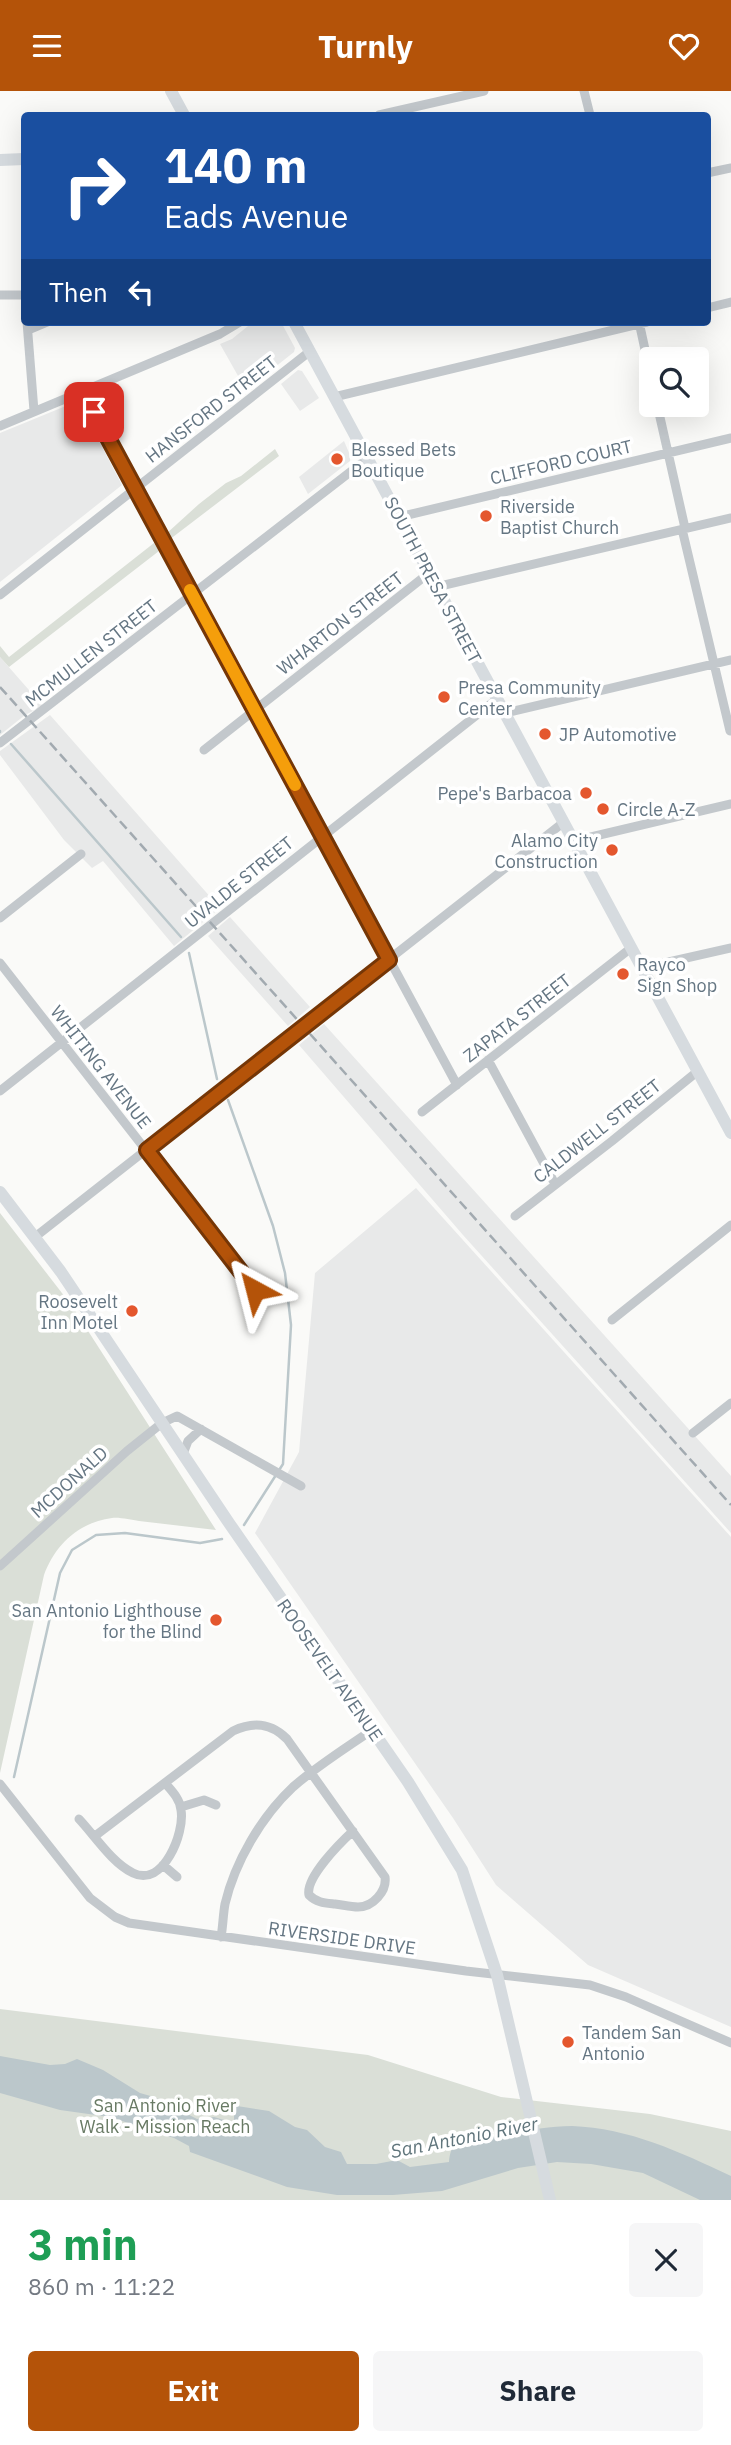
<!DOCTYPE html>
<meta charset="utf-8">
<style>
:root{--surface:#fff;--page:#f6f6f7;--text:#1f2937;--muted:#747a83;--accent:#b45309}
body{margin:0;font-family:"IBM Plex Sans",sans-serif;background:var(--page);color:var(--text);height:100vh;display:flex;flex-direction:column;font-size:26px;white-space:nowrap}
*{box-sizing:border-box;margin:0}
p{font-size:23px;color:var(--muted)}
.icon{flex:none;width:38px;height:38px;fill:none;stroke:currentColor;stroke-width:2;stroke-linecap:round;stroke-linejoin:round}
.map{position:relative;height:2109px;overflow:hidden}
.drawer{display:flex;flex-direction:column;background:var(--surface);flex:1}
.drawer>*{flex:none}
.hud{position:absolute;left:21px;top:21px;width:690px;height:214px;border-radius:7px;box-shadow:0 7px 28px #0002;background:#1a4fa0;color:#fff;overflow:hidden}
.controls{position:absolute;left:639px;top:256px;display:grid;gap:14px}
.controls a{display:grid;place-items:center;width:70px;height:70px;border-radius:7px;background:var(--surface);box-shadow:0 7px 28px #0002;font-size:35px}
.pin{position:absolute;display:grid;place-items:center;width:60px;height:60px;color:#fff;margin:-30px;border-radius:14px;box-shadow:0 4px 10px #0006}
.me{position:absolute;width:77px;margin:-38px;rotate:322deg;stroke-linejoin:round;filter:drop-shadow(0 0 5px #0008)}
.turn{display:flex;align-items:center;gap:24px;height:147px;padding:0 28px;font-size:32px}
.turn .icon{width:91px;height:91px;stroke-width:2.5}
.turn b{display:block;font-size:49px;line-height:60px}
.then{display:flex;align-items:center;height:66px;padding:0 28px;background:#0003;gap:14px;font-size:26px}
.round{display:grid;place-items:center;flex:none;width:74px;height:74px;border-radius:7px;background:var(--page)}
.overview{display:flex;align-items:center;justify-content:space-between;height:119px;padding:0 28px}
h1{font-size:42px;font-weight:700;line-height:52px;color:#1e9e55}
.cta{display:flex;gap:14px;margin-top:auto;padding:14px 28px}
.cta a{flex:1;height:80px;border-radius:7px;background:var(--accent);color:#fff;font-size:28px;font-weight:700;line-height:80px;text-align:center}
.cta a+a{background:var(--page);color:var(--text)}
header{display:flex;justify-content:space-between;align-items:center;height:91px;padding:0 28px;background:var(--accent);color:#fff;font-size:32px;font-weight:700}
.map>svg:first-child{display:block}
.built{fill:#e8e9e9}
.green{fill:#dadfd7}
.water{fill:#bbc7cb}
.lines{fill:none;stroke-linecap:round;stroke-linejoin:round}
.stream{stroke:#bbc7cb;stroke-width:2.5}
.street{stroke:#c3c8cc;stroke-width:9}
.secondary{stroke:#d6dbdf;stroke-width:12}
.rail{stroke:#a2aab0;stroke-width:2.5;stroke-dasharray:10 5;stroke-linecap:butt}
.route-casing{stroke:#753606;stroke-width:18}
.route{stroke:#b45309;stroke-width:12}
.slow{stroke:#f59e0b;stroke-width:12}
.poi-dot{fill:#e4572e;stroke:#fff;stroke-width:2.5}
.labels{text-anchor:middle;dominant-baseline:central;stroke-width:7;stroke-linejoin:round;paint-order:stroke}
.street-label{font-size:18px;fill:#657683;stroke:#fff}
.poi-label{font-size:18px;fill:#657683;stroke:#fff;text-anchor:start}
.park-label{font-size:18px;fill:#687a64;stroke:#fff}
.water-label{font-size:19px;font-style:italic;fill:#60757c;stroke:#fff}
</style>
<header><svg class="icon" aria-label="menu" viewBox="0 0 24 24"><path d="M4 6h16M4 12h16M4 18h16"/></svg>Turnly<svg class="icon" aria-label="heart" viewBox="0 0 24 24"><path d="M12 20l-8-8c-3-5 5-10 8-4 3-6 11-1 8 4z"/></svg></header>
<div class="map">
<svg width="731" height="2109" viewBox="0 0 731 2109">
<rect width="100%" height="100%" fill="#fafaf8"/>
<path class="built" d="M 253,231 L 281,231 L 295,257 L 294,261 L 246,299 L 220,253 L 232,248 Z
M 298,279 L 302,280 L 319,307 L 300,320 L 281,293 Z
M 78,310 L 122,394 L 0,491 L 0,342 Z
M 344,350 L 350,364 L 350,370 L 308,403 L 299,386 Z
M 0,566 L 43,615 L 25,624 L 0,644 Z
M 50,624 L 220,817 L 174,855 L 103,770 L 92,777 L 64,749 L 0,664 L 0,660 Z
M 230,826 L 310,916 L 288,935 L 208,845 Z
M 324,933 L 731,1385 L 731,1442 L 463,1144 L 299,954 Z
M 416,1097 L 731,1446 L 731,1936 L 588,1874 L 496,1794 L 453,1727 L 255,1442 L 299,1361 L 315,1182 Z"/>
<path class="green" d="M 275,358 L 279,365 L 169,449 L 166,443 L 199,413 L 226,392 L 241,385 Z
M 154,452 L 159,460 L 9,576 L 0,566 L 0,555 L 9,566 Z
M 0,1122 L 72,1215 L 216,1439 C 190,1436 165,1433 139,1430 C 131,1429 120,1426 112,1427 C 79,1431 55,1454 44,1484 L 0,1682 Z
M 0,1918 L 368,1964 L 501,2006 L 650,2023 L 731,2040 L 731,2109 L 0,2109 Z"/>
<path class="water" d="M 0,1965 L 50,1974 L 65,1973 L 77,1968 L 103,1979 L 140,2002 L 154,2006 L 197,2028 L 214,2026 L 234,2032 L 234,2024 L 213,2016 L 212,2011 L 269,2020 L 295,2036 L 307,2039 L 325,2056 L 341,2061 L 347,2073 L 376,2073 L 397,2069 L 410,2076 L 449,2071 C 450,2052 462,2041 481,2048 C 510,2043 542,2035 572,2035 C 629,2037 680,2061 731,2085 L 731,2109 L 700,2109 L 643,2082 L 591,2073 L 557,2071 L 518,2077 L 442,2100 L 393,2104 L 337,2104 L 287,2096 L 190,2061 L 189,2055 L 174,2047 L 110,2026 L 60,2019 L 0,2002 Z"/>
<g class="lines">
<path class="stream" d="M 0,640 L 0,641
M 11,653 L 181,846
M 189,862 L 217,988
M 228,1009 L 273,1135 L 285,1182 L 291,1234 L 283,1373 L 244,1434
M 14,1686 L 60,1482 L 72,1459 L 96,1444 L 125,1442 L 200,1452 L 222,1448"/>
<path class="street" d="M 584,0 L 590,24
M 379,24 L 484,0
M 707,82 L 731,77
M 0,204 L 24,204
M 707,217 L 731,211
M 27,231 L 34,320
M 639,231 L 651,286
M 28,239 L 47,231
M 83,300 L 457,994
M 334,306 L 647,231
M 657,313 L 685,437
M 0,335 L 220,243 L 240,231
M 399,426 L 731,347
M 682,438 L 730,640
M 436,496 L 731,427
M 0,504 L 309,261
M 505,622 L 731,569
M 0,652 L 367,368
M 204,659 L 429,482
M 574,750 L 731,713
M 0,827 L 81,763
M 0,872 L 255,1199
M 642,877 L 731,857
M 488,969 L 555,1093
M 0,1000 L 497,608
M 422,1021 L 631,857
M 515,1125 L 612,1050 L 698,980
M 35,1146 L 564,731
M 612,1229 L 731,1134
M 693,1342 L 731,1312
M 183,1363 L 188,1350 L 201,1338
M 0,1475 L 127,1360 L 162,1332 L 177,1325 L 301,1395
M 0,1693 L 90,1807 L 115,1826 L 129,1832 L 466,1880 L 590,1894 L 626,1906 L 731,1952
M 181,1716 L 204,1709 L 216,1714
M 79,1728 C 95,1745 112,1772 133,1782 C 163,1797 185,1742 181,1719 C 180,1708 172,1700 165,1692
M 95,1745 L 233,1640 C 254,1630 271,1632 287,1648 L 385,1786 C 387,1800 373,1816 358,1816 C 351,1816 343,1814 335,1813 C 325,1812 317,1812 309,1804 C 305,1787 340,1752 353,1740
M 163,1774 L 177,1786
M 221,1846 C 223,1835 223,1824 225,1813 C 235,1771 261,1726 293,1696 C 317,1675 346,1657 372,1639"/>
<path class="secondary" d="M 171,0 L 184,24
M 0,69 L 24,68
M 294,231 L 731,1042
M 0,1101 L 61,1181 L 229,1432 L 408,1691 L 462,1779 L 497,1884 L 550,2109"/>
<path class="rail" d="M 0,596 L 731,1414"/>
</g>
<g class="lines">
<defs>
<path id="route" d="M 94,321 L 389,869 L 147,1059 L 255,1199"/>
</defs>
<use href="#route" class="route-casing"/>
<use href="#route" class="route"/>
<path class="slow" d="M 190,499 L 295,694"/>
</g>
<g class="poi-dot">
<circle cx="337" cy="368" r="7"/>
<circle cx="486" cy="425" r="7"/>
<circle cx="444" cy="606" r="7"/>
<circle cx="545" cy="643" r="7"/>
<circle cx="586" cy="702" r="7"/>
<circle cx="603" cy="718" r="7"/>
<circle cx="612" cy="759" r="7"/>
<circle cx="623" cy="883" r="7"/>
<circle cx="132" cy="1220" r="7"/>
<circle cx="216" cy="1529" r="7"/>
<circle cx="568" cy="1951" r="7"/>
</g>
<g class="labels">
<g class="street-label">
<text transform="translate(211 318) rotate(-38)">HANSFORD STREET</text>
<text transform="translate(561 371) rotate(-13)">CLIFFORD COURT</text>
<text transform="translate(433 489) rotate(62)">SOUTH PRESA STREET</text>
<text transform="translate(340 532) rotate(-38)">WHARTON STREET</text>
<text transform="translate(91 562) rotate(-38)">MCMULLEN STREET</text>
<text transform="translate(239 791) rotate(-39)">UVALDE STREET</text>
<text transform="translate(517 927) rotate(-38)">ZAPATA STREET</text>
<text transform="translate(101 976) rotate(52)">WHITING AVENUE</text>
<text transform="translate(597 1040) rotate(-38)">CALDWELL STREET</text>
<text transform="translate(69 1391) rotate(-42)">MCDONALD</text>
<text transform="translate(330 1579) rotate(55)">ROOSEVELT AVENUE</text>
<text transform="translate(342 1847) rotate(8)">RIVERSIDE DRIVE</text>
</g>
<g class="poi-label">
<text x="351" y="358">Blessed Bets<tspan x="351" dy="21">Boutique</tspan></text>
<text x="500" y="415">Riverside<tspan x="500" dy="21">Baptist Church</tspan></text>
<text x="458" y="596">Presa Community<tspan x="458" dy="21">Center</tspan></text>
<text x="559" y="643">JP Automotive</text>
<text x="572" y="702" text-anchor="end">Pepe's Barbacoa</text>
<text x="617" y="718">Circle A-Z</text>
<text x="598" y="749" text-anchor="end">Alamo City<tspan x="598" dy="21">Construction</tspan></text>
<text x="637" y="873">Rayco<tspan x="637" dy="21">Sign Shop</tspan></text>
<text x="118" y="1210" text-anchor="end">Roosevelt<tspan x="118" dy="21">Inn Motel</tspan></text>
<text x="202" y="1519" text-anchor="end">San Antonio Lighthouse<tspan x="202" dy="21">for the Blind</tspan></text>
<text x="582" y="1941">Tandem San<tspan x="582" dy="21">Antonio</tspan></text>
</g>
<g class="park-label">
<text x="165" y="2014">San Antonio River<tspan x="165" dy="21">Walk - Mission Reach</tspan></text>
</g>
<g class="water-label">
<text transform="translate(464 2046) rotate(-11)">San Antonio River</text>
</g>
</g>
</svg>
<div class="controls">
<a><svg class="icon" aria-label="search" viewBox="0 0 24 24"><circle cx="10" cy="10" r="6"/><path d="M15 15l6 6"/></svg></a>
</div>
<div class="pin" style="left:94px;top:321px;background:#d93025"><svg class="icon" aria-label="arrive" viewBox="0 0 24 24"><path d="M6 21V4h12l-3 4 3 4H6"/></svg></div>
<svg class="me" style="left:255px;top:1199px" viewBox="-20 -20 40 40"><path d="M0-17L14 15 0 8-14 15z" fill="#b45309" stroke="#fff" stroke-width="4"/></svg>
<div class="hud">
<div class="turn"><svg class="icon" aria-label="right" viewBox="0 0 24 24"><path d="M7 20v-9h11M14 6l5 5-5 5"/></svg><div><b>140 m</b>Eads Avenue</div></div>
<div class="then">Then<svg class="icon" aria-label="left" viewBox="0 0 24 24"><path d="M17 20v-9H6M10 6l-5 5 5 5"/></svg></div>
</div>
</div>
<section class="drawer">
<div class="overview"><div><h1>3 min</h1><p>860 m · 11:22</p></div><a class="round"><svg class="icon" aria-label="close" viewBox="0 0 24 24"><path d="M6 6l12 12M18 6L6 18"/></svg></a></div>
<div class="cta"><a>Exit</a><a>Share</a></div>
</section>
